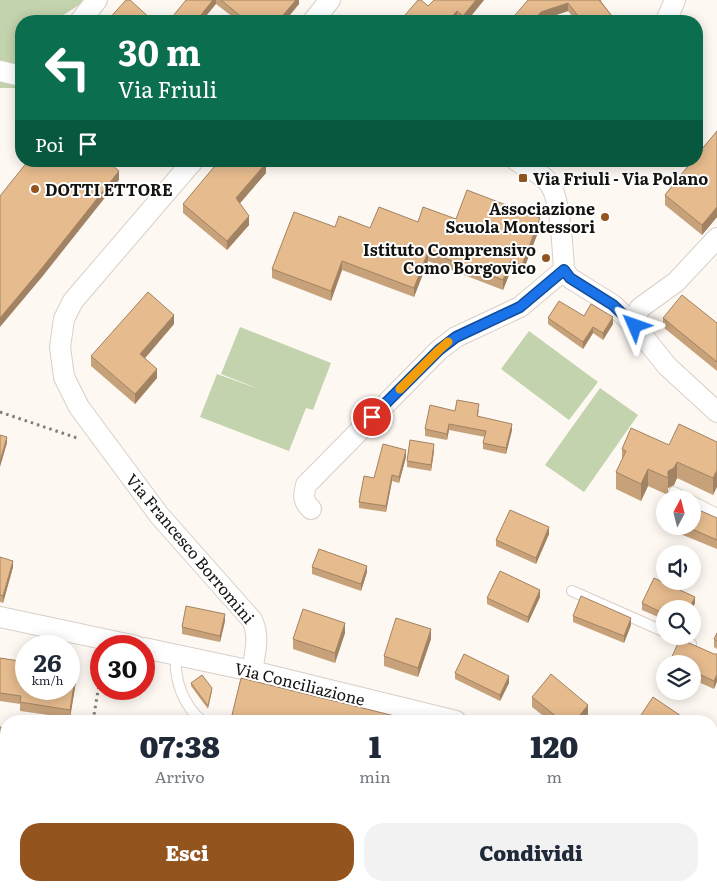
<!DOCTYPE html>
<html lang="it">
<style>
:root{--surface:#fff;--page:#f2f2f3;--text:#1f2937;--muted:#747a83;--accent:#94541d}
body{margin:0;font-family:Literata,serif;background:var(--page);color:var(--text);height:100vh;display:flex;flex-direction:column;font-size:19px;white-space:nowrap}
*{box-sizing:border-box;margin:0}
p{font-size:16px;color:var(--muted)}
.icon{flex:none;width:28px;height:28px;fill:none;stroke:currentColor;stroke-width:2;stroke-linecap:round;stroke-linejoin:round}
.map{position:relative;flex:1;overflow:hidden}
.sheet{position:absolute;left:0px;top:715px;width:718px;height:176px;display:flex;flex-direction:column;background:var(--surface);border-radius:20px 20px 0 0;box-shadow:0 2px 12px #0003}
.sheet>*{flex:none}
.guide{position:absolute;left:15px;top:15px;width:688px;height:152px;border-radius:20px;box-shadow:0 2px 12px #0003;background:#0b6e4f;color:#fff;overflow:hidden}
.needle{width:32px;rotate:7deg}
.controls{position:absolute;left:656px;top:490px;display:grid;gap:10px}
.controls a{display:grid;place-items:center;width:45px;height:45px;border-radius:50%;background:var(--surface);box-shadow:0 2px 12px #0003;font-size:25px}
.speed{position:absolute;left:15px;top:635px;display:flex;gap:10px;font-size:25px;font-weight:700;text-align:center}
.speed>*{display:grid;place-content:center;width:65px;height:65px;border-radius:50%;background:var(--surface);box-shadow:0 2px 12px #0003;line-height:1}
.speed small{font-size:12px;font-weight:400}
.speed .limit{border:8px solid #d22;background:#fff;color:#111}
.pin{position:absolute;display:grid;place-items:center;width:42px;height:42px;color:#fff;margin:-21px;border:2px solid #fff;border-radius:50%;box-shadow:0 1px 5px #0007}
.me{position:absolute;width:55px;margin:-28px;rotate:313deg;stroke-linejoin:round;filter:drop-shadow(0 0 4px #0008)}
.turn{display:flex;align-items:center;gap:18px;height:105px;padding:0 20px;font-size:22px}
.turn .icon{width:65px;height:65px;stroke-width:2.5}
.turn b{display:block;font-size:35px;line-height:42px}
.then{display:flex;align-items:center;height:48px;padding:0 20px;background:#0003;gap:10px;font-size:19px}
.eta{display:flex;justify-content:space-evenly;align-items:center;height:85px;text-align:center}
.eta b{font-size:30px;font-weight:800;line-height:35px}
.button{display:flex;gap:10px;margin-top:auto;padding:10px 20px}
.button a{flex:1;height:58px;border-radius:20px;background:var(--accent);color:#fff;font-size:20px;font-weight:800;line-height:58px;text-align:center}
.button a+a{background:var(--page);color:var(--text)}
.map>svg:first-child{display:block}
.green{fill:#c2d3ad}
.forest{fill:#a6bd88}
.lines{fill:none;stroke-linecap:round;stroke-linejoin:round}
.lane-casing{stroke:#d7d0c8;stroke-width:12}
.street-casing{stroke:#d7d0c8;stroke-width:22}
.path{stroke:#807d78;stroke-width:3;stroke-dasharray:2.5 4;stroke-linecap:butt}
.lane{stroke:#fff;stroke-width:10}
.street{stroke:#fff;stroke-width:20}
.wall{fill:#c6a17a}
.shaded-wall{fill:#a18363}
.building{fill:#e6bb8e;stroke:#a18363}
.route-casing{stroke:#114b97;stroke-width:12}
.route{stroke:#1a73e8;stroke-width:9}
.slow{stroke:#f59e0b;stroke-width:9}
.poi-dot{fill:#94541d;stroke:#fff;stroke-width:2}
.labels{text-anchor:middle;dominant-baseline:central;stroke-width:4;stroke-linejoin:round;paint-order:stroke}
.poi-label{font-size:16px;font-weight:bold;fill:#151310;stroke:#fff;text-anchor:start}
.street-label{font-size:16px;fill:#151310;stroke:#fff}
</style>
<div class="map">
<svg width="717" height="891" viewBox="0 0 717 891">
<rect width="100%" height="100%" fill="#fef8f2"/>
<path class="green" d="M 0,0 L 83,0 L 79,5 L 54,21 L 21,21 L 21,66 L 17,88 L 0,88 Z
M 240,327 L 331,363 L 313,410 L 306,408 L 289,451 L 200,417 L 217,374 L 259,389 L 221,374 Z
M 529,331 L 598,382 L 569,420 L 501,369 Z
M 600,388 L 638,415 L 584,492 L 545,465 Z
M 716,739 L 717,791 L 715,792 L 717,801 L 717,891 L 705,891 L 700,885 L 711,885 L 711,742 Z"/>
<path class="forest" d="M 0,865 L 6,867 L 6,885 L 41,885 L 51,891 L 0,891 Z
M 401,885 L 571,885 L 580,891 L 399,891 Z"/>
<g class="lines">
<defs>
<path id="lane" d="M 674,492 L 687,499
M 692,501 L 717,514
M 572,591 L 665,632
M 673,636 L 691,644
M 176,655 C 174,680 183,705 202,721"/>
<path id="street" d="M 80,21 L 97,0
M 313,21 L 330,0
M 666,21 L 675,0
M 0,71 L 21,76
M 193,161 L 73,301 L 64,319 L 60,347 L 64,377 L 79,407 L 159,515 L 252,620 C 260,636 255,653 252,671
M 517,161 C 528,168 544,174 551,186 C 560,200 563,251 564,270 L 570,278 L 613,305 L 635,326 L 667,366 L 717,412
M 635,326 L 635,318 L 640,308 L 676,282 L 717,238
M 311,509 C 303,501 303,496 306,485 L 439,350 L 456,337 L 520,307 L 564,270
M 0,617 L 136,646
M 144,648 L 252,671 L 456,721
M 0,850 L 6,853
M 77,885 L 90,891
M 573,885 L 579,891
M 664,885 L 668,891"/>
</defs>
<use href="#lane" class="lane-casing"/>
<use href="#street" class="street-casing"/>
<path class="path" d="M 0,412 L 77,438 L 80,437
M 93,721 L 101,672
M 711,812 L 717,812"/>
<use href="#lane" class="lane"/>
<use href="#street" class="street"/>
</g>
<path class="wall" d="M 186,0 L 299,0 L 299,4 L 285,21 L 238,21 L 216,4 Z
M 434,0 L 484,0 L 467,21 L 459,21 L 457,20 L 456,21 L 400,21 L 428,6 Z
M 528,0 L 602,0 L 601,1 L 616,21 L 576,21 L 568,11 L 541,20 Z
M 717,131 L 717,217 L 702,235 L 665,205 L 665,195 Z
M 266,173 L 239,203 L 249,225 L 227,250 L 183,213 L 183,204 Z
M 456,219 L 540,227 L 522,274 L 511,270 L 503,290 L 428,261 L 414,297 L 342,270 L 331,301 L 272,278 L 272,269 L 335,227 L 370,228 L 418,222 Z
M 584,316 L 613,324 L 603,340 L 593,333 L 583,349 L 548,324 L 548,318 Z
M 663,318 L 717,323 L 717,371 L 663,327 Z
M 174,324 L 145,358 L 157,378 L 135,404 L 91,366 L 91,356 Z
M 479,410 L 478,416 L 512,430 L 506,454 L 483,449 L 483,443 L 485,437 L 449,430 L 447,440 L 425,436 L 425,429 L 455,411 Z
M 717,442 L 713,495 L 677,478 L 674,485 L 668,488 L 668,495 L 648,486 L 641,501 L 616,489 L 616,472 L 622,461 L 622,449 Z
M 434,451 L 431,471 L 407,467 L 407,461 Z
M 406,457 L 399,483 L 392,481 L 386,512 L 359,508 L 359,502 L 374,478 Z
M 717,518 L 717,549 L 673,531 L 673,526 L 692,526 Z
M 549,534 L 536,564 L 496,546 L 496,540 Z
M 0,557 L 13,567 L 3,603 L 0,602 Z
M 312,567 L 367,572 L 361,591 L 312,574 Z
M 540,597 L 528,623 L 487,604 L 487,598 Z
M 642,603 L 695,603 L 692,609 L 665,609 L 665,620 L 642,610 Z
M 573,616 L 631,625 L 624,643 L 573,622 Z
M 225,621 L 220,642 L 182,634 L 182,627 Z
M 345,633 L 335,663 L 293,649 L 293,639 Z
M 717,633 L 717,649 L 714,647 L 714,639 Z
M 431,639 L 418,677 L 384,666 L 384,656 Z
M 714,654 L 714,689 L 692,679 L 692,664 L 670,664 L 670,661 Z
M 0,658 L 26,662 L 77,675 L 70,718 L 20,711 L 20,704 L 0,701 Z
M 455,673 L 509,683 L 500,701 L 455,679 Z
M 191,683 L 212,691 L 208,709 L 191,686 Z
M 532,697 L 588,714 L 582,721 L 550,721 L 532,707 Z
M 232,715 L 415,721 L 232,721 Z
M 451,885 L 486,885 L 489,891 L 455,891 Z"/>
<path class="shaded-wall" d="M 213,0 L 216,0 L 216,4 L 202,21 L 196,21 Z
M 296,0 L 299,0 L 299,4 L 285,21 L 278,21 Z
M 476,0 L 484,0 L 467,21 L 463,21 L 463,16 Z
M 568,3 L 568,11 L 541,20 L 540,21 L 533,21 L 541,12 Z
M 457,11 L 457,20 L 456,21 L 448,21 Z
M 266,163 L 266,173 L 236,208 L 236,198 Z
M 119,171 L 119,180 L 42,277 L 0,327 L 0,318 Z
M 717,207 L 717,217 L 702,235 L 702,225 Z
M 249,216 L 249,225 L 227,250 L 227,241 Z
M 540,218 L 540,227 L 522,274 L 522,265 Z
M 428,252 L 428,261 L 414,297 L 414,288 Z
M 511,260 L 511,270 L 503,290 L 503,280 Z
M 342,261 L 342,270 L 331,301 L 331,291 Z
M 174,315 L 174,324 L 140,364 L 140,354 Z
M 613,317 L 613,324 L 603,340 L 603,333 Z
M 593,327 L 593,333 L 583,349 L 583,342 Z
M 157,369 L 157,378 L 135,404 L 135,394 Z
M 449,424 L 449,430 L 447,440 L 447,434 Z
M 512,424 L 512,430 L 506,454 L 506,448 Z
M 7,437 L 7,443 L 0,467 L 0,461 Z
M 434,444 L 434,451 L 431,471 L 431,465 Z
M 406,450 L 406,457 L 399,483 L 399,477 Z
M 677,462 L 677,478 L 674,485 L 668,488 L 668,495 L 668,471 Z
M 648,469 L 648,486 L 641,501 L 641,484 Z
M 717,470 L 717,487 L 713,495 L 713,478 Z
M 392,475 L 392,481 L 386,512 L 386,506 Z
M 549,527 L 549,534 L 536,564 L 536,558 Z
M 13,561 L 13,567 L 3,603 L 3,596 Z
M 367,566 L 367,572 L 361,591 L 361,584 Z
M 540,590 L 540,597 L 528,623 L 528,617 Z
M 695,597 L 695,603 L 692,609 L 689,609 Z
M 225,614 L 225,621 L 220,642 L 220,636 Z
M 631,618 L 631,625 L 624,643 L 624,636 Z
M 345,623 L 345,633 L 335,663 L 335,653 Z
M 431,629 L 431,639 L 418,677 L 418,668 Z
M 77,667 L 77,675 L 70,718 L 70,710 Z
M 717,674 L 717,682 L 714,689 L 714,681 Z
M 509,676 L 509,683 L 500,701 L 500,695 Z
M 588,705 L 588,714 L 582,721 L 575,721 Z
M 5,728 L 5,737 L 0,772 L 0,762 Z"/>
<path class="building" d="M 126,0 L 130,0 L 151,19 L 149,21 L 107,21 Z
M 186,0 L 213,0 L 196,21 L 169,21 Z
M 221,0 L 296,0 L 278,21 L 240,21 L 243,18 Z
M 418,0 L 421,0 L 428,6 L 434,0 L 476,0 L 463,16 L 457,11 L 448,21 L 400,21 Z
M 528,0 L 599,0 L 616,21 L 582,21 L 568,3 L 541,12 L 533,21 L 510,21 Z
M 717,131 L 717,207 L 702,225 L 665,195 L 692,161 L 696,161 L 696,156 Z
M 28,161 L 107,161 L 119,171 L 42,268 L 0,318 L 0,196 Z
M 219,161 L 264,161 L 266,163 L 236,198 L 249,216 L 227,241 L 183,204 Z
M 467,190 L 540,218 L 522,265 L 511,260 L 503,280 L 428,252 L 414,288 L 342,261 L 331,291 L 272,269 L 294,212 L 335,227 L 339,216 L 370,228 L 379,207 L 418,222 L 423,207 L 456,219 Z
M 148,292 L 174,315 L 140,354 L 157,369 L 135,394 L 91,356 Z
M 682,295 L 717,323 L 717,362 L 663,318 Z
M 559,301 L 584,316 L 591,304 L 613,317 L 603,333 L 593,327 L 583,342 L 548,318 Z
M 457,400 L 479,404 L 477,416 L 512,424 L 506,448 L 483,443 L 486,431 L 449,424 L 447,434 L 425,429 L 430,405 L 455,411 Z
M 679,424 L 717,442 L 717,470 L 713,478 L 677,462 L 674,468 L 668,471 L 668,478 L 648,469 L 641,484 L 616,472 L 626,451 L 622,449 L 631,428 L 669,445 Z
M 0,435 L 7,437 L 0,461 Z
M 410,440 L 434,444 L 431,465 L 407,461 Z
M 383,444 L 406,450 L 399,477 L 392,475 L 386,506 L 359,502 L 364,476 L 374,478 Z
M 692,507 L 717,518 L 717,540 L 685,526 L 692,526 Z
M 510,510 L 549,527 L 536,558 L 496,540 Z
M 319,549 L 367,566 L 361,584 L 312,567 Z
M 0,557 L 13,561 L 3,596 L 0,595 Z
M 500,571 L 540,590 L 528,617 L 487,598 Z
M 654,578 L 695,597 L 689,609 L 665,609 L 665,614 L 642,603 Z
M 581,596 L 631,618 L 624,636 L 573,616 Z
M 186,606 L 225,614 L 220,636 L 182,627 Z
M 303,609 L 345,623 L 335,653 L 293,639 Z
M 396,618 L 431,629 L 418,668 L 384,656 Z
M 717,633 L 717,641 L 714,639 Z
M 680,639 L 714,654 L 717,654 L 717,674 L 714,681 L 692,671 L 692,664 L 677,664 L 670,661 Z
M 464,654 L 509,676 L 500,695 L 455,673 Z
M 0,658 L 26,662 L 26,660 L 26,689 L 69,689 L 69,666 L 77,667 L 70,710 L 20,702 L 21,696 L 0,693 Z
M 551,674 L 588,705 L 575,721 L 562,721 L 532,697 Z
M 202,675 L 212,688 L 208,706 L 191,683 Z
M 241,678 L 415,721 L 292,721 L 288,720 L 287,721 L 258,721 L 232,715 Z
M 653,697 L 684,718 L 682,721 L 637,721 Z
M 0,727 L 5,728 L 0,762 Z
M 152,885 L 284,885 L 305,891 L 150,891 Z
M 456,885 L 486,885 L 489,891 L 459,891 Z"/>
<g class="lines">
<defs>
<path id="route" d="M 372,417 L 439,350 L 456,337 L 520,307 L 564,270 L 570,278 L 613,305 L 635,326"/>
</defs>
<use href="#route" class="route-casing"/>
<use href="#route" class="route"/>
<path class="slow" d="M 400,389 L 439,350 L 448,342"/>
</g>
<g class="poi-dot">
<rect x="518" y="173" width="10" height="10" rx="2.5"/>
<circle cx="35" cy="189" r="5"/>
<circle cx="605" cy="217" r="5"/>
<circle cx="546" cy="258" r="5"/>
</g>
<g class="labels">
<g class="poi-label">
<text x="533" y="178">Via Friuli - Via Polano</text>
<text x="45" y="189">DOTTI ETTORE</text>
<text x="595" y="208" text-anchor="end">Associazione<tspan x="595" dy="18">Scuola Montessori</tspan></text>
<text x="536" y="249" text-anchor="end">Istituto Comprensivo<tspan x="536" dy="18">Como Borgovico</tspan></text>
</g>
<g class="street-label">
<text transform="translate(191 548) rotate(50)">Via Francesco Borromini</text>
<text transform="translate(300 683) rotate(14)">Via Conciliazione</text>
</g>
</g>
</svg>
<div class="controls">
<a><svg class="needle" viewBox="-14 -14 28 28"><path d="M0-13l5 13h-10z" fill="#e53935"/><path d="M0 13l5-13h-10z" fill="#747a83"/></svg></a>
<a><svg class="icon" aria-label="sound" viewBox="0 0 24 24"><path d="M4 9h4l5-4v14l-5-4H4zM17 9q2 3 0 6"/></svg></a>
<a><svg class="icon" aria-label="search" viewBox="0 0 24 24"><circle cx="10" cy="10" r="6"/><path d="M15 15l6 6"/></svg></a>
<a><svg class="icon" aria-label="layers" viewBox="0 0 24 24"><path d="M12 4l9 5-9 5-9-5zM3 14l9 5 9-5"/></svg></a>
</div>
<div class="speed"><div>26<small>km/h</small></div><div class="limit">30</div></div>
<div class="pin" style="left:372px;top:417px;background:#d93025"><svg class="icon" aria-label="arrive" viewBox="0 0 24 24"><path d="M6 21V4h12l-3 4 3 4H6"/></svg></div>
<svg class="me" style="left:635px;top:326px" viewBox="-20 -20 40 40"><path d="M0-17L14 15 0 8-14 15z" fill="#1a73e8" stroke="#fff" stroke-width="4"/></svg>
<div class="guide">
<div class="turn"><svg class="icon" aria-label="left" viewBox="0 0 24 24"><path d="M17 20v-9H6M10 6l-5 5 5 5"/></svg><div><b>30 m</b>Via Friuli</div></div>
<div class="then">Poi<svg class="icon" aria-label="arrive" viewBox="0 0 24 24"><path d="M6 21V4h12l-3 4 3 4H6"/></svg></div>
</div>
<section class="sheet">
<div class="eta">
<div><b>07:38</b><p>Arrivo</p></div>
<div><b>1</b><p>min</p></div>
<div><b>120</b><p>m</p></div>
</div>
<div class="button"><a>Esci</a><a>Condividi</a></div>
</section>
</div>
